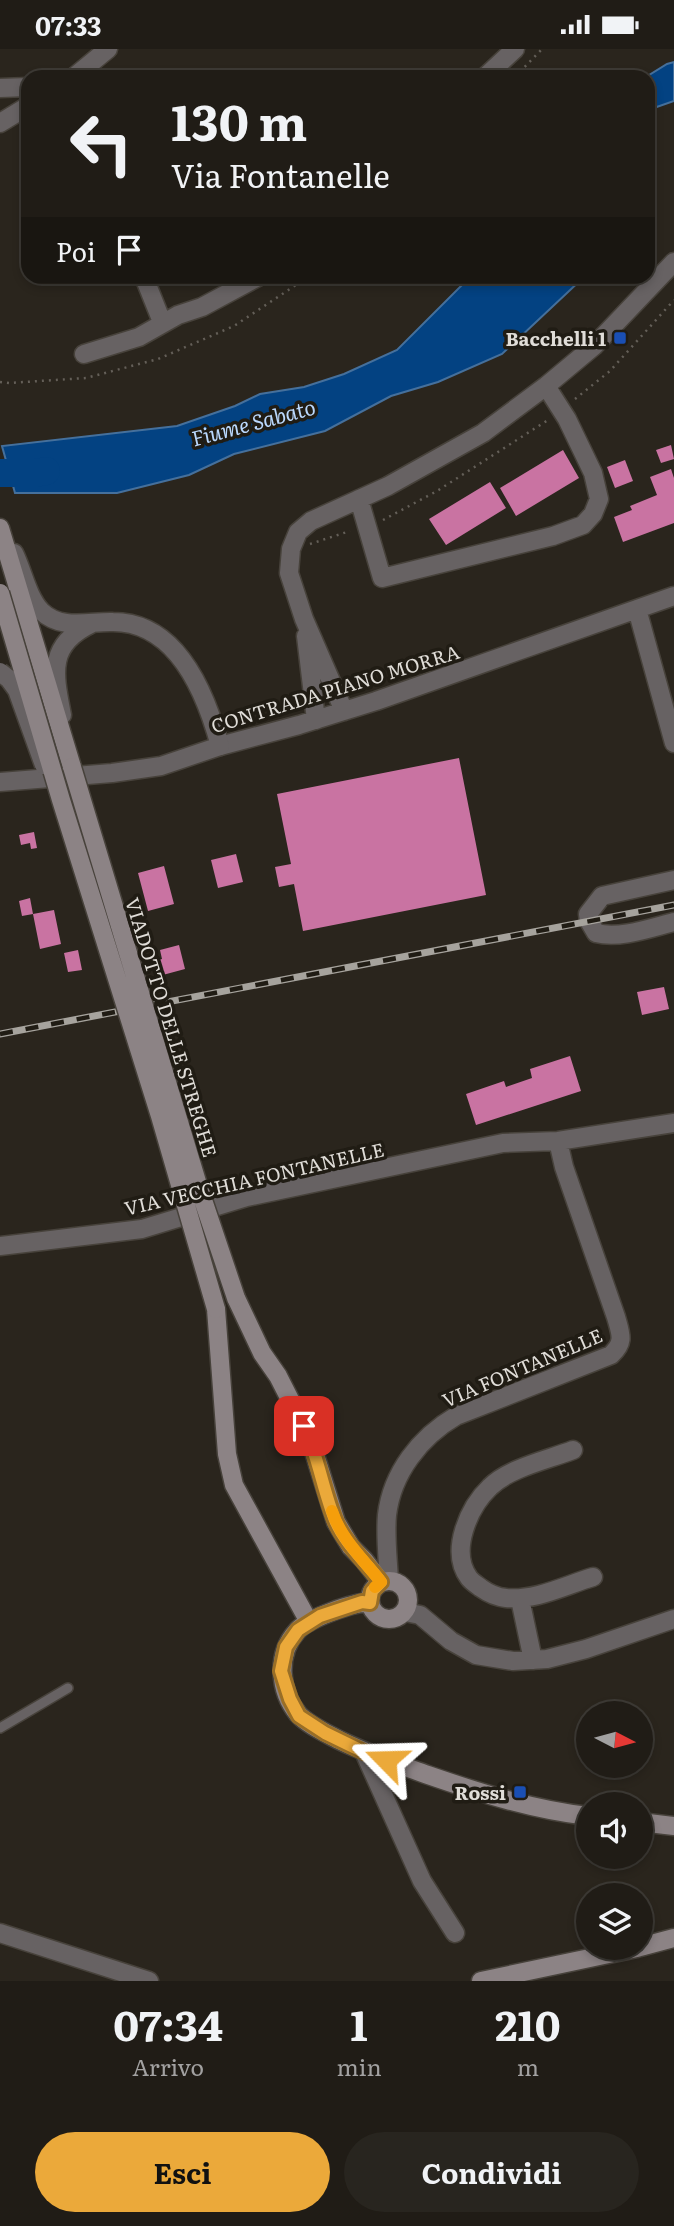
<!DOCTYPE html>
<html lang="it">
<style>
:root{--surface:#201c16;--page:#28251f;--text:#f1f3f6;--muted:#a2a1a1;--line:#3d3a35;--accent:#eba93a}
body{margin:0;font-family:Literata,serif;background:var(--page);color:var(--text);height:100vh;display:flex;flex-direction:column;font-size:26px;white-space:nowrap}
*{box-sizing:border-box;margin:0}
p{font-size:23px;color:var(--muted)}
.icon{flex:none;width:38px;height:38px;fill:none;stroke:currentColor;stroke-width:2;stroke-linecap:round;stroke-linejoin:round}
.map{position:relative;height:1932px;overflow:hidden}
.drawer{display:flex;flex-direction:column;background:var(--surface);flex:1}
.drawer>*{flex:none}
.banner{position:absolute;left:21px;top:21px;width:634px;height:214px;border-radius:21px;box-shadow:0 4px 10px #0003,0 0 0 2px var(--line);background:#201c16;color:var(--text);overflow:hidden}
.needle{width:46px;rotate:96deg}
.fabs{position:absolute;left:576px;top:1652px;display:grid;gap:14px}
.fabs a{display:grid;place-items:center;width:77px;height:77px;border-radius:50%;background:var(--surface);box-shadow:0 4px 10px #0003,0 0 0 2px var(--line);font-size:35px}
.pin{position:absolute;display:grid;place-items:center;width:60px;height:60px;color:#fff;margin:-30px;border-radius:14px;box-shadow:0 4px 10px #0006}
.me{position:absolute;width:77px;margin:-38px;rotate:292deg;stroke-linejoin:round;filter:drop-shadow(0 0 5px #0008)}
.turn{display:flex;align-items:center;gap:24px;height:147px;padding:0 35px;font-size:32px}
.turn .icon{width:91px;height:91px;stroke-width:2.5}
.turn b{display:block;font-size:49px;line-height:60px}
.then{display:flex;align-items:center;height:66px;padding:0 35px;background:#0003;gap:14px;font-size:26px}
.eta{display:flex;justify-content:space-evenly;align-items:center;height:119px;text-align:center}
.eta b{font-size:42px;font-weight:700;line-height:49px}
.action{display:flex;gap:14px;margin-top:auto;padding:14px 35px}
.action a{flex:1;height:80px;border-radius:42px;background:var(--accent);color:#111;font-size:28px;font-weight:700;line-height:80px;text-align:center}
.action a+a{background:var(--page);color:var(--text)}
.status{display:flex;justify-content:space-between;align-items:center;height:49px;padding:0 35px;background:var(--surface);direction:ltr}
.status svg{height:19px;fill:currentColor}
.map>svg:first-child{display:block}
.water{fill:#034282;stroke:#45709c;stroke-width:2}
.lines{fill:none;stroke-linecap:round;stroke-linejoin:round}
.river{stroke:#034282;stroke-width:28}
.building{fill:#c973a2}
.service-casing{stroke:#47423b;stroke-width:12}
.minor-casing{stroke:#47423b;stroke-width:21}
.tertiary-casing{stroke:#47423b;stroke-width:21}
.secondary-casing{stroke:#47423b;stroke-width:21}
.path{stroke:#645f58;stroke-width:2.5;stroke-dasharray:2 5;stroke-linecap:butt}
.service{stroke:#676263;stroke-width:9}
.minor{stroke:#676263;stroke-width:18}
.tertiary{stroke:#676263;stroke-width:18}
.secondary{stroke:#8c8385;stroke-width:18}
.rail-casing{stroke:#a6a39d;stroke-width:7}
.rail{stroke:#201c14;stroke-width:4.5;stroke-dasharray:13;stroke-linecap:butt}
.tertiary-bridge-casing{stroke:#47423b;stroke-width:21;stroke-linecap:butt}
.secondary-bridge-casing{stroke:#47423b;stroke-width:21;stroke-linecap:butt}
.tertiary-bridge{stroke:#676263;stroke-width:18}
.secondary-bridge{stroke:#8c8385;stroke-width:18}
.route-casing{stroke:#996e26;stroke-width:18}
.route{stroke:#eba93a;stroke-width:12}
.slow{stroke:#f59e0b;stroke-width:12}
.transit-dot{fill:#1a4fb4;stroke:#201c14;stroke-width:2.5}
.labels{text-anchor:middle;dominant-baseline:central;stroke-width:7;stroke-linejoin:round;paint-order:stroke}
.poi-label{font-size:19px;font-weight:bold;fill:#e0ddd8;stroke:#201c14;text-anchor:end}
.street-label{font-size:19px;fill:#e0ddd8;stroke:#201c14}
.water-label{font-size:21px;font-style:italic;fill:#bad8fd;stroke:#201c14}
</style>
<div class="status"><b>07:33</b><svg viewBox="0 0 49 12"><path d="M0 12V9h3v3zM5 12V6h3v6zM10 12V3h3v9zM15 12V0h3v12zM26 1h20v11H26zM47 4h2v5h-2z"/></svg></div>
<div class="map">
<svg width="674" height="1932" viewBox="0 0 674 1932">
<rect width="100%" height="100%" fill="#2a251d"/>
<path class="water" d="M 674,13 L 674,52 L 648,61 L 648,28 L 646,28 L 667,15 Z
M 470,228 L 584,228 L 502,305 L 438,333 L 391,347 L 325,382 L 234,405 L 189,426 L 117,444 L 15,444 L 2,397 L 177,377 L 235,357 L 260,345 L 304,338 L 344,325 L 397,301 Z"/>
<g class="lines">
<path class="river" d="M 0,424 L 36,424 L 46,422"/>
</g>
<path class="building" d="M 671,396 L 674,410 L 661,414 L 656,401 Z
M 563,401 L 579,429 L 516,467 L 500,439 Z
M 625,411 L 633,432 L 615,439 L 607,418 Z
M 671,420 L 674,429 L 674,474 L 623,493 L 614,468 L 632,461 L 630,457 L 657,446 L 650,428 Z
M 490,433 L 506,459 L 446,496 L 429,470 Z
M 459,709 L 486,846 L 303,882 L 294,835 L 279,838 L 275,818 L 291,815 L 277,745 Z
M 34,783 L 37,799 L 31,800 L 30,794 L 21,796 L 19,786 Z
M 236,805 L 243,833 L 218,839 L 211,811 Z
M 164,817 L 174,855 L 148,862 L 138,824 Z
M 30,849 L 33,865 L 22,867 L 19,852 Z
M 54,861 L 61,895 L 40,900 L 33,865 Z
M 179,896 L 185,920 L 159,927 L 155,912 L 162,910 L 160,901 Z
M 78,901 L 82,921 L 68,923 L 64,904 Z
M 664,938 L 669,960 L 642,966 L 637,943 Z
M 570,1007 L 581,1042 L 476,1076 L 466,1045 L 504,1032 L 506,1038 L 532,1029 L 530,1020 Z"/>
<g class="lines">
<defs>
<path id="service" d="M 0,1679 L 68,1639"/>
<path id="minor" d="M 74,28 L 108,0
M 485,28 L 515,0
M 0,39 L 28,38
M 0,74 L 28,57
M 144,228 L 162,273
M 84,305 L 139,288 L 178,266 L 202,258 L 258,228
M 359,450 L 382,529 L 553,487 L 583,476 L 593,465 L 599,450 L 593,424 L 567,370 L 546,337
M 637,560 L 674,694
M 306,587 L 316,671
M 344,662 L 304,570 L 289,524 L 291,500 L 298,483 L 311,472 L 388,437 L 483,384 L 546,337 L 594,297 L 674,213
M 220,697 L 299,676 L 376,652 L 674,547
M 674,831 L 602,847 L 588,865 L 589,872 L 596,884 C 620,890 650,879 674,873
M 0,1197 L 142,1180 L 247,1148 L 503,1094 L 558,1092 L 674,1074
M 573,1401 C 547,1411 509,1419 490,1438 C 469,1458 449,1502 469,1529 C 472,1533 477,1536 481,1539 C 488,1544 497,1548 506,1549 C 535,1552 566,1536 593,1528
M 389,1532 C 388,1510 385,1488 387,1466 C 392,1424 420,1388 456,1367 L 611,1306 C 625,1293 621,1286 616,1268 L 564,1118 L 558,1092
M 520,1550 L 533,1611
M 405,1563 L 420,1566 L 451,1592 L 476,1606 L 513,1612 L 547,1610 L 586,1600 L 674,1570
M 364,1703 L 422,1832 L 455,1884
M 0,1884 L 149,1932"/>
<path id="tertiary" d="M 62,666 C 54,625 47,596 91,575
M 0,733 L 112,724 L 161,717 L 220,697 C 206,645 177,573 113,573 C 89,572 62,582 41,562 C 27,547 23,522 14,504"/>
<path id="secondary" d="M 0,479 L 72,718
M 236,1249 L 262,1304 L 278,1327 L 310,1390 L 336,1473 L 351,1498 L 364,1511 L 381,1533
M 216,1260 L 227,1405 L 234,1436 L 309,1573
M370 1551a19 19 0 1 1 38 0a19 19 0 1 1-38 0Z
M 370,1554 C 355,1552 307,1570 297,1582 C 276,1605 279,1642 298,1665 C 308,1676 326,1684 339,1691 C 368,1705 398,1715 428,1726 C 480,1744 534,1761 588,1767
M 640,1773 L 674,1777
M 640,1898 L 674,1889
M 481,1932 L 637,1899"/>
</defs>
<use href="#service" class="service-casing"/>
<use href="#minor" class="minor-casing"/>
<use href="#tertiary" class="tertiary-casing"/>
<use href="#secondary" class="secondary-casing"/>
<path class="path" d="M 515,28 L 542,0
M 0,333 L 9,334 L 86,329 L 158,310 L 234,277 L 308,228
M 575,350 L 610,322 L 674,251
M 383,471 L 437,442 L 548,371
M 310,495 L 350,482"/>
<use href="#service" class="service"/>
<use href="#minor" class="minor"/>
<use href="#tertiary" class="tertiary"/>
<use href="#secondary" class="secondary"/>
<defs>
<path id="rail" d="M 0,985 L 674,856"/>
</defs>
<use href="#rail" class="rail-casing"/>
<use href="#rail" class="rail"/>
<defs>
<path id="tertiary-bridge" d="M 0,623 L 9,630 L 17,641 L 44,716"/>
<path id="secondary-bridge" d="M 0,544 L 61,751 L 160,1067 L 216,1260
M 72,718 L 198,1136 L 236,1249"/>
</defs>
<use href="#tertiary-bridge" class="tertiary-bridge-casing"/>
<use href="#secondary-bridge" class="secondary-bridge-casing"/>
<use href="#tertiary-bridge" class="tertiary-bridge"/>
<use href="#secondary-bridge" class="secondary-bridge"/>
</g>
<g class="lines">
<defs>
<path id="route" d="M 304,1377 C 318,1407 323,1441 335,1471 C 345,1495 366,1513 381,1533 L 372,1542 L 370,1554 L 362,1553 L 320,1567 L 298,1581 L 286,1598 L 281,1622 L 290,1650 L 299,1667 L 325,1684 L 364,1703 L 386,1711"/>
</defs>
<use href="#route" class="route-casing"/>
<use href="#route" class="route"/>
<path class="slow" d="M 332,1462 C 341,1490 363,1510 381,1533 L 375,1538"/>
</g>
<g class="transit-dot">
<rect x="613" y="282" width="14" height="14" rx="3.5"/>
<rect x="513" y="1736" width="14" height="14" rx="3.5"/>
</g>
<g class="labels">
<g class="poi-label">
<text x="606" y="289">Bacchelli 1</text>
<text x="506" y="1743">Rossi</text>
</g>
<g class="street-label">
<text transform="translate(335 639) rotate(-17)">CONTRADA PIANO MORRA</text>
<text transform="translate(172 978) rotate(73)">VIADOTTO DELLE STREGHE</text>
<text transform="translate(254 1129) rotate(-13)">VIA VECCHIA FONTANELLE</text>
<text transform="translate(522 1318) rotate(-23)">VIA FONTANELLE</text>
</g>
<g class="water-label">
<text transform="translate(253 372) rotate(-15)">Fiume Sabato</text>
</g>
</g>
</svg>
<div class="fabs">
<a><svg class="needle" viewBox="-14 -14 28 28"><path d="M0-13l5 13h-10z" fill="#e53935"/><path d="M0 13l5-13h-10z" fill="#a2a1a1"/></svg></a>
<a><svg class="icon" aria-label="sound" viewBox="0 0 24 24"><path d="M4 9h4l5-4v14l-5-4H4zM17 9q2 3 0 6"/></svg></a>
<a><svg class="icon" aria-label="layers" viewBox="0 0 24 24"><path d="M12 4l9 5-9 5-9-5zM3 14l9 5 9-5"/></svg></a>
</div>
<div class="pin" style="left:304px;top:1377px;background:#d93025"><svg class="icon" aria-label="arrive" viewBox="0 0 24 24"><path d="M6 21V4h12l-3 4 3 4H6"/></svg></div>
<svg class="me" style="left:386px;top:1711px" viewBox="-20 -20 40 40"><path d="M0-17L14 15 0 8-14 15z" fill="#eba93a" stroke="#fff" stroke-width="4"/></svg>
<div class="banner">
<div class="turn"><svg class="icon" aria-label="left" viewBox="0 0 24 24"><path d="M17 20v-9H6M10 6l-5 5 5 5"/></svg><div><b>130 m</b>Via Fontanelle</div></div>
<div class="then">Poi<svg class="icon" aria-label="arrive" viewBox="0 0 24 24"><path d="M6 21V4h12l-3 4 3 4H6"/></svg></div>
</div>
</div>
<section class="drawer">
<div class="eta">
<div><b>07:34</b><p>Arrivo</p></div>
<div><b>1</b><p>min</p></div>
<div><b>210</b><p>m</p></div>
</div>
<div class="action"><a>Esci</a><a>Condividi</a></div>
</section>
